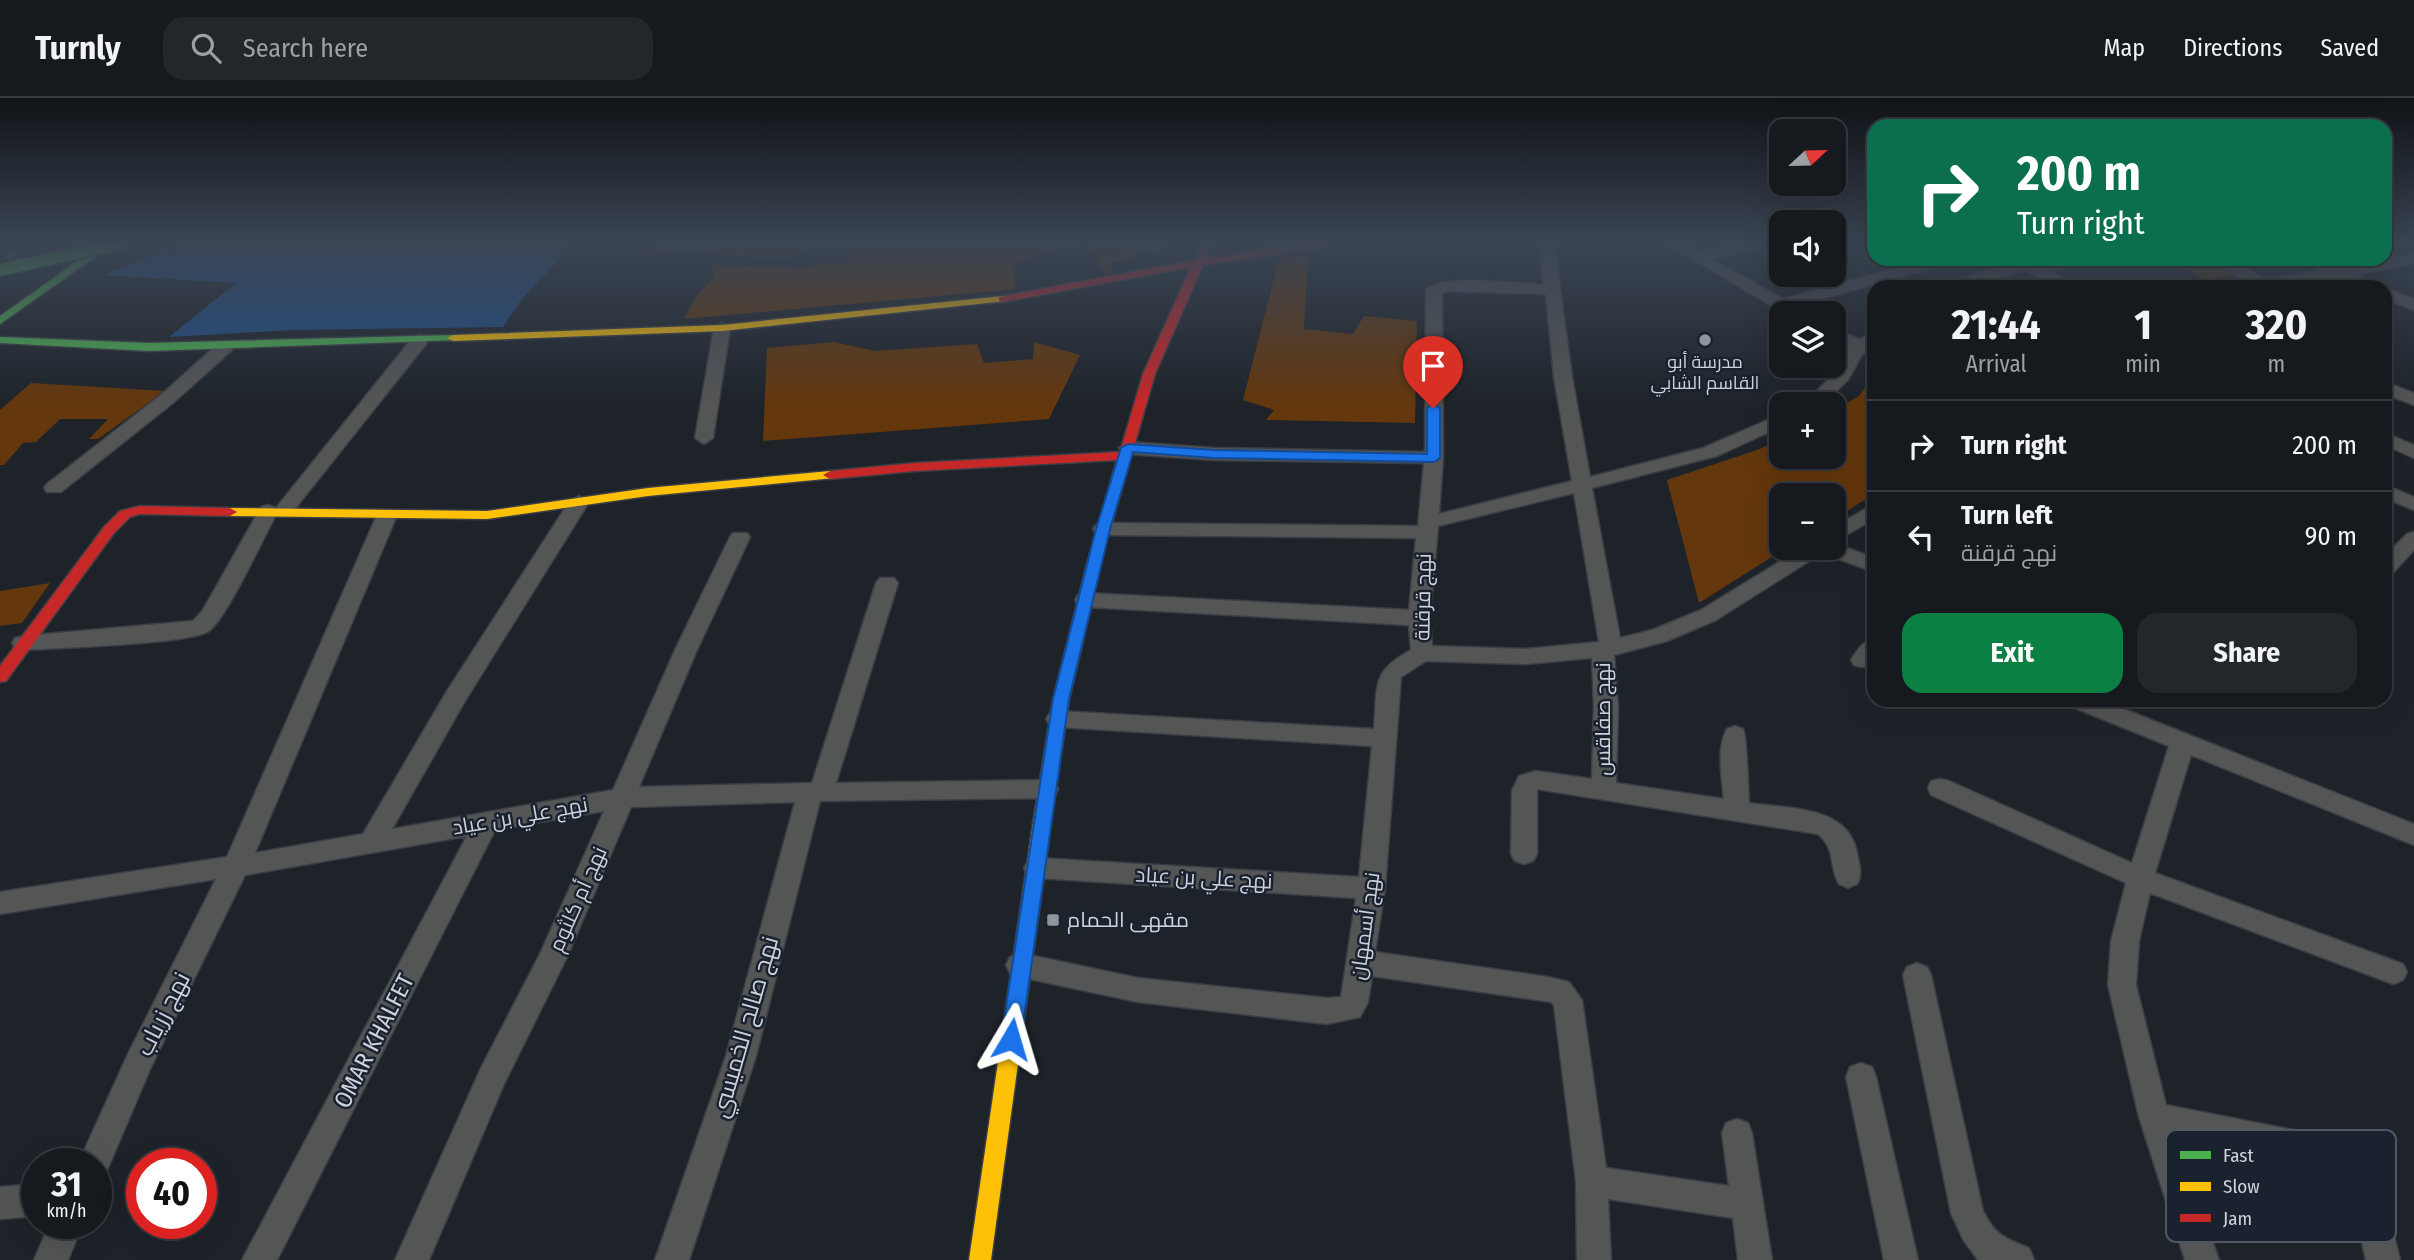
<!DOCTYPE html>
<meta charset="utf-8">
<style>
:root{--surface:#161a1f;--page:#23272c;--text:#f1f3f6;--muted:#9ea1a4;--line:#35383d;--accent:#0b8043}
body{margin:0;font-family:"Fira Sans Condensed",Cairo,sans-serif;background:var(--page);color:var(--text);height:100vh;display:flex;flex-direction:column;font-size:26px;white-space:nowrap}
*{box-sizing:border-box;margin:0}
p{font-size:23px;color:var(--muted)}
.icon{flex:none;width:38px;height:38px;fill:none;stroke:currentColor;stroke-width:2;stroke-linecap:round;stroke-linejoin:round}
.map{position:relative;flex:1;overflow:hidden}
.drawer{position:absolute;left:1867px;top:182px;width:525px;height:427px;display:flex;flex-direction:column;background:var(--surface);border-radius:21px;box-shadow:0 7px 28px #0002,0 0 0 2px var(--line)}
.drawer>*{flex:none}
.top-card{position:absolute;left:1867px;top:21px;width:525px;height:147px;border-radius:21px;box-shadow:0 7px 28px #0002,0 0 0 2px var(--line);background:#0b6e4f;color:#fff;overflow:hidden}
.needle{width:46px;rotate:68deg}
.tools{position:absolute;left:1769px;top:21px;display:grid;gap:14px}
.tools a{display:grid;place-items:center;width:77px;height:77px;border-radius:14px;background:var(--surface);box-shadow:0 7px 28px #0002,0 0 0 2px var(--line);font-size:35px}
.speed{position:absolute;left:21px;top:1050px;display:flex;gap:14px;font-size:35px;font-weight:700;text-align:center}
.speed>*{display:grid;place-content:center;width:91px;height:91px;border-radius:50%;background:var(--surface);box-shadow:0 7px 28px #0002,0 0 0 2px var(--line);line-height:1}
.speed small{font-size:18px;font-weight:400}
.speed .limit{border:10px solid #d22;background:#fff;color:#111}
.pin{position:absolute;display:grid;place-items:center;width:60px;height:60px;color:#fff;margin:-72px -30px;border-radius:50% 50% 50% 0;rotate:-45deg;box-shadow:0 0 7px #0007}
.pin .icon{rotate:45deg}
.me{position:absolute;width:77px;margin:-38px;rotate:7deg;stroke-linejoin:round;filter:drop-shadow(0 0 5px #0008)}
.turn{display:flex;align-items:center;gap:24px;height:147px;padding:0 35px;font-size:32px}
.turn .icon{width:91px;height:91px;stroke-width:2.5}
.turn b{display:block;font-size:49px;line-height:60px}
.eta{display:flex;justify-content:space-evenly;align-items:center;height:119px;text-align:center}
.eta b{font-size:42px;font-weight:700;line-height:49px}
.cta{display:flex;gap:14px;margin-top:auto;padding:14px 35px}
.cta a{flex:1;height:80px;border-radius:21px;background:var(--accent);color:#fff;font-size:28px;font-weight:700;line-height:80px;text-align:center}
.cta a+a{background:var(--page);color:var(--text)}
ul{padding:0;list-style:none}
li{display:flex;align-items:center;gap:21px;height:91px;padding:0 35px;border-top:2px solid var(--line)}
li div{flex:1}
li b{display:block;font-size:26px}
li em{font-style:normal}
header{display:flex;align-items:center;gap:42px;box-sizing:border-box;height:98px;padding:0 35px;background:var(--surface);border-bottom:2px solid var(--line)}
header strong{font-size:33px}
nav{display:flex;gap:38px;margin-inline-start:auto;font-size:24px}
.search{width:490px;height:63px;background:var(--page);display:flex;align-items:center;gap:18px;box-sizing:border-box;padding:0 24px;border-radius:21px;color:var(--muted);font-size:26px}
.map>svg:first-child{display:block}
.green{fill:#64370d}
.water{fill:#204d88}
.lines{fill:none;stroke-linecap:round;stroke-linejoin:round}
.street-casing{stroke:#3b3f45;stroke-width:3}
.fast-casing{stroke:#3b3f45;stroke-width:3}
.slow-casing{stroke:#3b3f45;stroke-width:3}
.jam-casing{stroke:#3b3f45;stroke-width:3}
.street{fill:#545555;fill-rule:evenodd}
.fast{fill:#4caf50;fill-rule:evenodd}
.slow{fill:#ffc107;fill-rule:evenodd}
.jam{fill:#c62828;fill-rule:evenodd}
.rail-casing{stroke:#616264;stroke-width:6}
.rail{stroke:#19222e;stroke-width:4.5;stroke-dasharray:12;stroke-linecap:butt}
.fast-bridge-casing{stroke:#3b3f45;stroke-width:15;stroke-linecap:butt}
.fast-bridge{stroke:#4caf50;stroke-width:12}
.wall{fill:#3e4958}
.shaded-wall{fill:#2b343f}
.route{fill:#1a73e8;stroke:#114b97;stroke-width:2}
.poi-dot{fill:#90959d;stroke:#19222e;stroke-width:2.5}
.labels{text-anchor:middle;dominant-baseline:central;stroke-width:5;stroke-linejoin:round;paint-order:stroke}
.far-poi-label{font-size:18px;fill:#cdd3dc;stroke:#19222e}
.street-label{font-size:21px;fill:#cdd3dc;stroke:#19222e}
.poi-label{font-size:21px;fill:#cdd3dc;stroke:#19222e;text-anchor:start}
.near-street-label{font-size:24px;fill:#cdd3dc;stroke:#19222e}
.key{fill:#19222e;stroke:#4f5762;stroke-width:2}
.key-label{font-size:19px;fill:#cdd3dc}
</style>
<header>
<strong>Turnly</strong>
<div class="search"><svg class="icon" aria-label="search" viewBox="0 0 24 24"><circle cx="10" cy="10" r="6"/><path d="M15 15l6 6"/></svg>Search here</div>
<nav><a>Map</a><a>Directions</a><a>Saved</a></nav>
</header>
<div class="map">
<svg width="2414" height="1162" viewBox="0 0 2414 1162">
<rect width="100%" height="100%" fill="#1e2329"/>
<path class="green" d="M 653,145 L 1128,145 L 1123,152 L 1139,154 L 1136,159 L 1109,166 L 1114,174 L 1106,177 L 1094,154 L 1087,155 L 1082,148 L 1034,157 L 1012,168 L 1016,191 L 684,221 L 695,200 L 714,178 L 712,167 L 811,170 L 819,164 L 844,166 L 854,150 C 834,149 819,153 800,153 L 792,159 L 768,160 L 695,153 L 646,156 Z
M 1280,157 L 1308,159 L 1304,231 L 1353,236 L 1364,218 L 1417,223 L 1415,325 L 1266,322 L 1274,312 L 1243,302 Z
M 2167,161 L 2211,161 L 2239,176 L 2205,182 Z
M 834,244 L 875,253 L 977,246 L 984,265 L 1033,261 L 1034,244 L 1080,257 L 1049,321 L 763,343 L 767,250 Z
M 1874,277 L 1874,396 L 1834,421 L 1834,397 L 1782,397 L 1782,450 L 1786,450 L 1699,505 L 1667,382 L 1760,351 L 1781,340 L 1782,359 L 1834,359 L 1834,312 L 1859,298 Z
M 31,285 L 165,293 L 98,341 L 89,341 L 108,321 L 60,321 L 36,344 L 23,345 L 4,367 L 0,367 L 0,312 Z
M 50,485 L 22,525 L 0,528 L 0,493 Z"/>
<path class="water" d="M 184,145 L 575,145 L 521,202 L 503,229 L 293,232 L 169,239 L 236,185 L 103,177 Z"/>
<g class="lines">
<defs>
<path id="street" d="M 1539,145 L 1554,145 L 1572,279 L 1590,379 L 1703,350 L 1782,316 L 1782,328 L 1717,358 L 1592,390 L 1620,540 L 1652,532 L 1701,512 L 1802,450 L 1834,450 L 1834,445 L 1874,460 L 1874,474 L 1822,455 L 1716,522 L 1667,543 L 1614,557 L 1618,609 L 1616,685 L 1724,701 C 1722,680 1716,650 1727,631 L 1735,628 L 1743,631 C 1747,638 1748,692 1749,705 C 1787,711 1849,707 1857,755 C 1859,766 1863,776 1857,786 L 1848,790 L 1839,786 C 1828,766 1837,753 1818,736 L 1537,691 L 1537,756 L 1533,763 L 1524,766 L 1515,763 L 1511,756 L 1512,693 L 1519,678 L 1536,673 L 1592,681 L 1594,609 L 1592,560 L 1525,566 L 1426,563 L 1401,579 L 1385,790 L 1375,854 L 1548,879 L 1569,884 L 1582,902 L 1606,1070 L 1729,1088 L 1722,1035 L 1726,1025 L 1737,1021 L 1748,1025 L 1752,1035 L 1772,1162 L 1738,1162 L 1733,1120 L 1608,1101 L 1611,1162 L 1577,1162 L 1576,1083 L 1554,907 L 1551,904 L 1372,878 L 1368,904 L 1360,919 L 1327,926 L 1138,904 L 1020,879 L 1010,875 L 1006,867 L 1010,859 L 1020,855 L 1138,880 L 1327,900 L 1341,899 L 1356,800 L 1037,780 L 1028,777 L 1024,770 L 1028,763 L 1037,760 L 1359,779 L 1372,648 L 1058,629 L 1050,627 L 1046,621 L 1050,615 L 1058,613 L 1374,631 C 1378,588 1370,574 1411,552 L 1409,527 L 1086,509 L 1078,507 L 1075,502 L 1078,497 L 1086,495 L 1409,512 L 1416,440 L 1103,437 L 1096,435 L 1093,431 L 1096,427 L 1103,425 L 1418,428 L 1424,365 L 1215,362 L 1128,356 L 1119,350 L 1128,344 L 1215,350 L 1425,354 L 1426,192 C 1442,175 1520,186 1544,187 ZM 1447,193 L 1546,196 L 1554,279 L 1572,383 L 1439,416 L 1443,360 L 1442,195 ZM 1574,395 L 1599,544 L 1525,551 L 1432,548 L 1430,520 L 1438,428 Z
M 1666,145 L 1684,145 L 1700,154 L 1739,145 L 1766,145 L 1764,148 L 1712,161 L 1783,201 L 1927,162 L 1935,167 L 1932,170 L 1795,208 L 1801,215 L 1784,215 Z
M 2414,155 L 2414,165 L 2357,177 L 2379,189 L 2358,189 L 2338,180 L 2278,189 L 2238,189 L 2248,184 L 2208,161 L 2228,161 L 2266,181 L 2321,173 L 2298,161 L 2319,161 L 2341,170 Z
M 2006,161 L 2026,161 L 2036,166 L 2062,161 L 2094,161 L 2091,164 L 2050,173 L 2079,189 L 2059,189 L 2025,172 L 1965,189 L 1956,188 L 1954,185 L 1956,182 L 2013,166 Z
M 2385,190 L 2414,201 L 2414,212 L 2385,201 Z
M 722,225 L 730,230 L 713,340 L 704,346 L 695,340 L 714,230 Z
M 1834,231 L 1859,241 L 1874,236 L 1874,257 L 1863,255 L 1848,282 L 1823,306 L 1803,306 L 1834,276 L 1849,249 L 1834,242 Z
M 420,237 L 428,242 L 426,246 L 290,417 L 276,417 C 262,442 228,518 209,533 C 191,546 54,550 23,552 L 15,550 L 12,545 L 15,540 L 23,538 L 193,523 L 203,512 L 261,409 L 268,407 L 276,410 L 414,238 Z
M 226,243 L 234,248 L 232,252 L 174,304 L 61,394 L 47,394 L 44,390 L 47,386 L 162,296 L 220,244 Z
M 2385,284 L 2414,295 L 2414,307 L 2385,296 Z
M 2385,335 L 2414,347 L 2414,360 L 2385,347 Z
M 2385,387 L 2414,399 L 2414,412 L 2385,400 Z
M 579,398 L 589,404 L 465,603 L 392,731 L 613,692 L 675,552 L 730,439 L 733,435 L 747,435 L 750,439 L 697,552 L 639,689 L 812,685 L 876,485 L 880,480 L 894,480 L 898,485 L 836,685 L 1046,682 L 1055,684 L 1058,691 L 1055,698 L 1046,700 L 820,703 L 756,958 L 689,1162 L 655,1162 L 726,958 L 795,704 L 631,709 L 567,859 L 504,986 L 429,1162 L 395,1162 L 481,970 L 540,856 L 604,713 L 495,732 L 277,1162 L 242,1162 L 467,738 L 245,777 L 151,969 L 105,1077 L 96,1080 L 96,1066 L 78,1066 L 128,956 L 216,781 L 0,816 L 0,794 L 227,759 L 377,417 L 380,413 L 394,413 L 397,417 L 255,755 L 363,736 L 447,593 L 569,404 Z
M 1874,406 L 1874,421 L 1834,444 L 1834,429 Z
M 2414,434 L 2414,452 L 2392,476 L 2385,478 L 2385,458 L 2407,436 Z
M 1874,540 L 1874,562 C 1868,570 1863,570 1854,567 L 1851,562 C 1857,552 1863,544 1874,540 Z
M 2066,602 L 2101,602 L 2414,726 L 2414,747 L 2191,657 L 2155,775 L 2403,866 L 2407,874 L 2403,882 L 2393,886 L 2150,795 L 2139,843 L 2136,887 L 2166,1007 L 2324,1038 L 2352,1052 L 2364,1063 L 2379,1088 L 2388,1113 L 2400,1162 L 2366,1162 L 2352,1101 L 2342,1084 L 2330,1073 L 2318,1067 L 2176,1038 L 2219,1162 L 2185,1162 L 2139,1019 L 2108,887 L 2111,843 L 2126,785 L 1931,697 L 1928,690 L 1931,683 L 1940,681 L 1949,683 L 2132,765 L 2169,648 L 2070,608 Z
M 1917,865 L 1927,869 L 1931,877 L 1983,1113 C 1996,1138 2004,1140 2029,1150 L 2034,1162 L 1978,1162 L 1964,1143 L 1951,1115 L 1903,877 L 1907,869 Z
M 1861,965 L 1872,969 L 1876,979 L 1918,1162 L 1884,1162 L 1846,979 L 1850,969 Z
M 37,1086 L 37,1118 L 0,1121 L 0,1089 Z
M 50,1125 L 83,1125 L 68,1162 L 34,1162 Z"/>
<path id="fast" d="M 103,145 L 115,145 L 0,226 L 0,218 Z
M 453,237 L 457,238 L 457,242 L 149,253 L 0,245 L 0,239 L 149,245 Z
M 1094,461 L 1101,466 L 1069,602 L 1051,725 L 1048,730 L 1042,732 L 1036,730 L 1033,725 L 1053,602 L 1087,466 Z"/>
<path id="slow" d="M 1003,198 L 1007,199 L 1007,203 L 722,233 L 453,243 L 447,240 L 453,237 L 722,227 Z
M 830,373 L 835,374 L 835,380 L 648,398 L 487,421 L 230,418 L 223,414 L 230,410 L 487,413 L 648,390 Z
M 1042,718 L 1048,720 L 1051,725 L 991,1162 L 969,1162 L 1033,725 L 1036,720 Z"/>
<path id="jam" d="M 1303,145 L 1335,145 L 1330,148 L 1203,167 L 1155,276 L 1099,469 L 1094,471 L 1087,466 L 1117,362 L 915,373 L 830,381 L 823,377 L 830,373 L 915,365 L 1120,354 L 1143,276 L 1191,169 L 1003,204 L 999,203 L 999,199 L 1195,162 L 1204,145 L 1211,148 L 1206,160 Z
M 140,408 L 230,410 L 237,414 L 230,418 L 140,416 L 130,419 L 114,435 L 6,583 L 0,584 L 0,568 L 104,429 L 120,413 Z"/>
</defs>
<use href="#street" class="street-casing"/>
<use href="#fast" class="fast-casing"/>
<use href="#slow" class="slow-casing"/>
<use href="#jam" class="jam-casing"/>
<use href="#street" class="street"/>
<use href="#fast" class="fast"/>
<use href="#slow" class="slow"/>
<use href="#jam" class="jam"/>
<defs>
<path id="rail" d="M 0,169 L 23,145"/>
</defs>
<use href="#rail" class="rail-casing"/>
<use href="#rail" class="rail"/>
<defs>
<path id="fast-bridge" d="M 0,172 L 121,145"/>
</defs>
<use href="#fast-bridge" class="fast-bridge-casing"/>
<use href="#fast-bridge" class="fast-bridge"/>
</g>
<path class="wall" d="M 1122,145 L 1173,145 L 1165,157 L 1123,152 Z"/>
<path class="shaded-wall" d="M 1165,145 L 1173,145 L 1165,157 Z"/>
<linearGradient id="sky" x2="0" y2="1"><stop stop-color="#101317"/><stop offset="0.47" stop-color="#3b4554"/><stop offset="1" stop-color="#3b4554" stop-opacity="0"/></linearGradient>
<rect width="2414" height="308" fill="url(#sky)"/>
<path class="route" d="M 1433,306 L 1440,310 L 1440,360 L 1434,364 L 1214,360 L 1133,354 L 1110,431 L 1069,601 L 1021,941 L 1018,947 L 1011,950 L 1004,947 L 1001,941 L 1053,601 L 1096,431 L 1121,350 L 1128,346 L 1214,352 L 1427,356 L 1427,310 Z"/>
<g class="poi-dot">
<circle cx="1705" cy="242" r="7"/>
<rect x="1046" y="815" width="14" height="14" rx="3.5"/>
</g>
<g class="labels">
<g class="far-poi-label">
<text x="1705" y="264">مدرسة أبو<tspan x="1705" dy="21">القاسم الشابي</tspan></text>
</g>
<g class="street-label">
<text transform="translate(1423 499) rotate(-89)">نهج قرقنة</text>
<text transform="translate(1603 621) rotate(-90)">نهج صفاقس</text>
<text transform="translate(520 718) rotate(-10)">نهج علي بن عياد</text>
<text transform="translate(1204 780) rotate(3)">نهج علي بن عياد</text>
<text transform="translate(578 801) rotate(-66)">نهج أم كلثوم</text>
<text transform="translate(1365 828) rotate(-82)">نهج أسمهان</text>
</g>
<g class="poi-label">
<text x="1067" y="822">مقهى الحمام</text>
</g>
<g class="near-street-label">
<text transform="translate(163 916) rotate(-63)">نهج زرياب</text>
<text transform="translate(745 929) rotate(-74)">نهج صالح الخميسي</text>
<text transform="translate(374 943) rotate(-63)">OMAR KHALFET</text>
</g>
</g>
<rect x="2166" y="1032" width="230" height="112" rx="10" class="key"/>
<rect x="2180" y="1053" width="31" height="8" fill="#4caf50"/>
<rect x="2180" y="1084" width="31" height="9" fill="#ffc107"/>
<rect x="2180" y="1116" width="31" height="8" fill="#c62828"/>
<g class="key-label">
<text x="2223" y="1064">Fast</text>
<text x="2223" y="1095">Slow</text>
<text x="2223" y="1127">Jam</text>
</g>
</svg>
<div class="tools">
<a><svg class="needle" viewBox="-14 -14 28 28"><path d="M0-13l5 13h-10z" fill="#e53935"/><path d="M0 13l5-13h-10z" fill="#9ea1a4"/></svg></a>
<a><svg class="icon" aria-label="sound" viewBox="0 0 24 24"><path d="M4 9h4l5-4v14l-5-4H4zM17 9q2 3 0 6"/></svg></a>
<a><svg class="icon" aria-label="layers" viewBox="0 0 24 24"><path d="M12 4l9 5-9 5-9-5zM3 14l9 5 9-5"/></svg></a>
<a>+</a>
<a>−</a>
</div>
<div class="speed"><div>31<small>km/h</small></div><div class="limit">40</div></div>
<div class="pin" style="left:1433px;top:310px;background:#d93025"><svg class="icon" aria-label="arrive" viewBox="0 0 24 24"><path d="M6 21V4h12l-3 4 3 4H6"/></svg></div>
<svg class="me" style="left:1011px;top:941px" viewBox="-20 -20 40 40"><path d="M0-17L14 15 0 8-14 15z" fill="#1a73e8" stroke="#fff" stroke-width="4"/></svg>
<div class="top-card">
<div class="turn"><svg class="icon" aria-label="right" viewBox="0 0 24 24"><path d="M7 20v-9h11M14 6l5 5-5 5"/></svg><div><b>200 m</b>Turn right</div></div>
</div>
<section class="drawer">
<div class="eta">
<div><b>21:44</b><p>Arrival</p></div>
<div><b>1</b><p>min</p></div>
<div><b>320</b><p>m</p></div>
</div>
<ul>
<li><svg class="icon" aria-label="right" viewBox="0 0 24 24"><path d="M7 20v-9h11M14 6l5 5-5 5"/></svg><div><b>Turn right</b></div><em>200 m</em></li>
<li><svg class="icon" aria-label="left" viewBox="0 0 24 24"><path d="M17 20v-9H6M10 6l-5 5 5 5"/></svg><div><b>Turn left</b><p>نهج قرقنة</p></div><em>90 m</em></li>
</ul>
<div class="cta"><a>Exit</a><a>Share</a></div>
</section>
</div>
